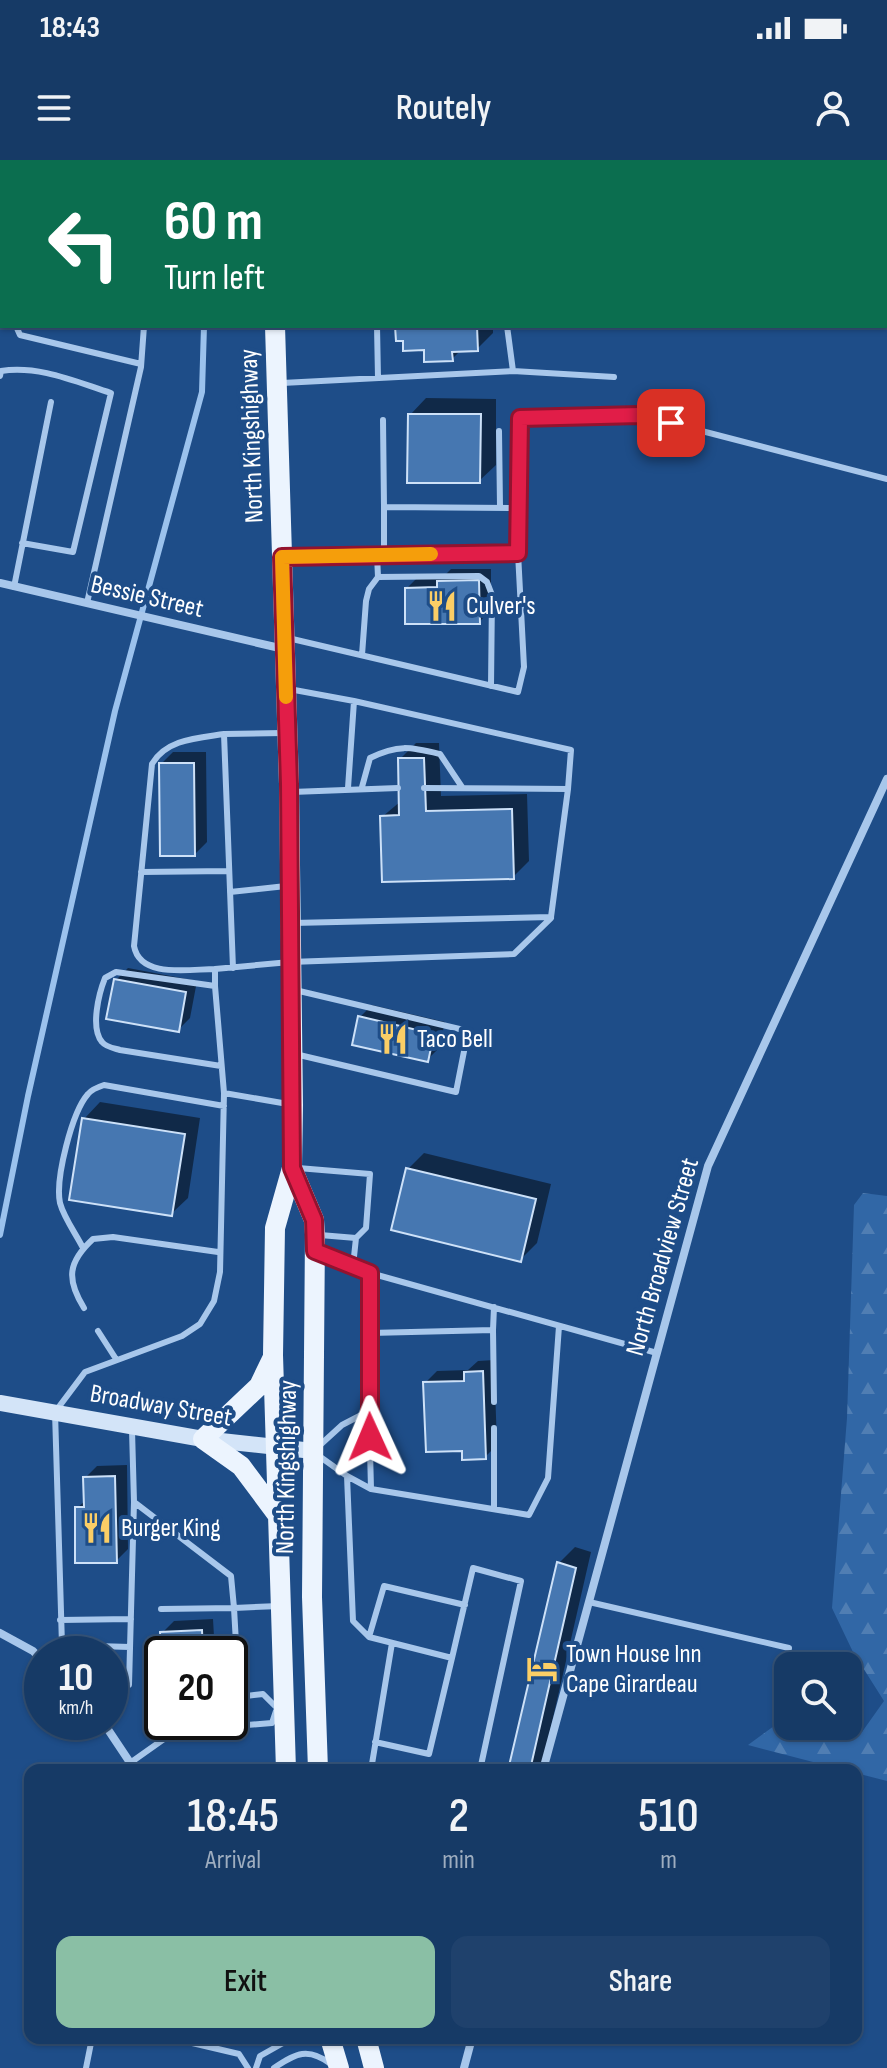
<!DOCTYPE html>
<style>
:root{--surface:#163a66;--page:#1f416c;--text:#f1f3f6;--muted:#9eadbf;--line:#35547a;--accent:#8abfa5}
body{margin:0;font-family:"Sofia Sans Condensed",sans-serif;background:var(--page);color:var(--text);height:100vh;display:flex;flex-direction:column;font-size:30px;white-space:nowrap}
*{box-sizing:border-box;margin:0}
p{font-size:26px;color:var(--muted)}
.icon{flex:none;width:44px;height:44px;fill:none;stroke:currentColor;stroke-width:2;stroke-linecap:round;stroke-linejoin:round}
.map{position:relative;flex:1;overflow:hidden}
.details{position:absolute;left:24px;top:1604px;width:838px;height:280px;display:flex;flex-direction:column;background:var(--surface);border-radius:16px;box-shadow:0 2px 6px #0004,0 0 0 2px var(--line)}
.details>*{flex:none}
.hud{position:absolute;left:0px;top:0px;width:888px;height:168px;box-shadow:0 2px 6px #0004,0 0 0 2px var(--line);background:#0b6e4f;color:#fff;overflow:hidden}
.tools{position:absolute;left:774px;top:1492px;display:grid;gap:16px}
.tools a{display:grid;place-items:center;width:88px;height:88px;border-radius:16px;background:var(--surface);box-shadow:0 2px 6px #0004,0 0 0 2px var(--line);font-size:40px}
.speed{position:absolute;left:24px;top:1476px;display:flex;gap:16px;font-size:40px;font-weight:700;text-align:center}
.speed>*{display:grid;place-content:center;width:104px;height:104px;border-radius:50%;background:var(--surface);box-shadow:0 2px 6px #0004,0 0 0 2px var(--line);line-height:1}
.speed small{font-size:20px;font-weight:400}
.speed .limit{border:4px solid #111;border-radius:12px;background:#fff;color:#111}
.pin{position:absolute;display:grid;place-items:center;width:68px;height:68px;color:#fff;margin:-34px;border-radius:16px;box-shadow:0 4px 12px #0006}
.me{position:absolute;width:88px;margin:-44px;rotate:359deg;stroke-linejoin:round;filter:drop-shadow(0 0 6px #0008)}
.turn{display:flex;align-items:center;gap:28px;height:168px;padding:0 32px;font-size:36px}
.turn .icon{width:104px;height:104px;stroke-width:2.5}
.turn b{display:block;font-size:56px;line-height:68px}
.eta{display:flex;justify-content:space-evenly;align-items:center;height:136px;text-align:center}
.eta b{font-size:48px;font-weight:600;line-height:56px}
.button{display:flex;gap:16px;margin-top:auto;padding:16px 32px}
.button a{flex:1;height:92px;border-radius:16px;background:var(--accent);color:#111;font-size:32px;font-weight:600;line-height:92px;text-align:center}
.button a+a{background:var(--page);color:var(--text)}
.status{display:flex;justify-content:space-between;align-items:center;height:56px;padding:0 40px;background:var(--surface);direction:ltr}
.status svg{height:22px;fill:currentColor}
header{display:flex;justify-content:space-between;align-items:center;height:104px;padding:0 32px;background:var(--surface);font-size:36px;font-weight:600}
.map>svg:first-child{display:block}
.forest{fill:url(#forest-firs)}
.shadow{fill:#0007}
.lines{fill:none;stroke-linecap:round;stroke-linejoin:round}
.stream{stroke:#9bc2ed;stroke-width:6}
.building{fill:#4677b1;stroke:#cde1f8;stroke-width:2}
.lane{stroke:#a8c7eb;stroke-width:6}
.street{stroke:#a8c7eb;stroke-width:8}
.secondary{stroke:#d3e4f8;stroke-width:16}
.primary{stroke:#ecf4fe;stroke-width:20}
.route-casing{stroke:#92132f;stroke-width:20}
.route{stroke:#e11d48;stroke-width:14}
.slow{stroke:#f59e0b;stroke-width:14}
.labels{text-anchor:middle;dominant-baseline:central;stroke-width:8;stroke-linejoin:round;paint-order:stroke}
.street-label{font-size:26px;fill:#fff;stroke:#1e4d88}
.poi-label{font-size:26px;fill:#fff;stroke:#1e4d88;text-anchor:start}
</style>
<div class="status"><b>18:43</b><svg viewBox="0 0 49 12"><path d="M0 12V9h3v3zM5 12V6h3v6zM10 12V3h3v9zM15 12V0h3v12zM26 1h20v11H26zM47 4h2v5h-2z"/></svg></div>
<header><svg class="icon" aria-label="menu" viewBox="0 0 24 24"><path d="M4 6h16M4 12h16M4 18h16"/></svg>Routely<svg class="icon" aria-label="person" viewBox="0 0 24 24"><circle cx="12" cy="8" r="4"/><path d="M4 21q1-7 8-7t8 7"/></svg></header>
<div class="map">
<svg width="887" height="1908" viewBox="0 0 887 1908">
<defs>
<pattern id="forest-firs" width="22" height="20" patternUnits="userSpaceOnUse" patternTransform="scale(2)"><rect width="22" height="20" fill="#3167a6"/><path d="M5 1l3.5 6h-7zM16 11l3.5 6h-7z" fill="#507eb3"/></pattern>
</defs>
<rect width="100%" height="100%" fill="#1e4d88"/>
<path class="forest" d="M 863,1033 L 887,1036 L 887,1621 L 856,1613 L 856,1610 L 844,1610 L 748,1585 L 774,1566 L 862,1572 L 884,1541 L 853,1492 L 832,1448 L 847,1258 L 854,1045 Z"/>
<path class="shadow" d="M 362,0 L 392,0 L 392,2 L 362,2 Z
M 428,0 L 476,0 L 476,2 L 426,2 Z
M 614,0 L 657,0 L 666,2 L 612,2 Z
M 397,166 L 493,166 L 493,173 L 477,189 L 461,190 L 452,199 L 405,178 Z
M 426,238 L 496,239 L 496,305 L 479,321 L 410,255 Z
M 451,409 L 491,409 L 491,450 L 479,462 L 407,428 L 419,416 L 444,416 Z
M 416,583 L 439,583 L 441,636 L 527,634 L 529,701 L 513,717 L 382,657 L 401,641 L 400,599 Z
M 173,592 L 206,592 L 207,682 L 195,694 L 161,604 Z
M 128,808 L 197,821 L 190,858 L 178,870 L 116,820 Z
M 372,845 L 445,862 L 439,888 L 427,900 L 360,857 Z
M 100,942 L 200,958 L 188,1038 L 171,1054 L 84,959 Z
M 424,993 L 551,1024 L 537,1083 L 521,1099 L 408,1009 Z
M 494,1200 L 497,1285 L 485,1297 L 464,1288 L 425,1223 L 437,1211 L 468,1210 L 478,1201 Z
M 127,1305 L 128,1389 L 116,1401 L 77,1348 L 86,1340 L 85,1318 L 97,1306 Z
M 575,1387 L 591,1392 L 541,1610 L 509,1610 L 559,1403 Z
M 213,1459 L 215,1494 L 163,1494 L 162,1473 L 174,1461 Z"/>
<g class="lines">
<path class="stream" d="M 198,0 L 198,2
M 0,1075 L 28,936 L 115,551 L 202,232 L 204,166"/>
</g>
<path class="building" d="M 395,166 L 477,166 L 478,191 L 452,192 L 453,201 L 424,202 L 424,190 L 403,191 L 403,181 L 396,181 Z
M 408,254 L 481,254 L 480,323 L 407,323 Z
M 479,420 L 480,464 L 405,464 L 405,428 L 437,427 L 437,421 Z
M 398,598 L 424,598 L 426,651 L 512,649 L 514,719 L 382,722 L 380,656 L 399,655 Z
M 159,603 L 194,603 L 195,696 L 160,696 Z
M 114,819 L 186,832 L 179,872 L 106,859 Z
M 358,856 L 434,874 L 428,902 L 352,885 Z
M 82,958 L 185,974 L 172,1056 L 69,1040 Z
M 406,1008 L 536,1039 L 521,1102 L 391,1070 Z
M 483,1211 L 486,1299 L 462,1300 L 462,1291 L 426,1292 L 423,1222 L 464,1221 L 464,1212 Z
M 115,1316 L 117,1403 L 75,1403 L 75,1347 L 84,1347 L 83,1317 Z
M 557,1402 L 576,1408 L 530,1610 L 508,1610 Z
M 202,1470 L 203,1494 L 162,1494 L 162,1513 L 160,1472 Z"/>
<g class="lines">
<path class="lane" d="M 135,0 L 135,2
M 347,0 L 347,2
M 391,0 L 391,2
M 492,0 L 492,2
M 577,0 L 583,2
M 561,2 L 562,0
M 16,166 L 20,175 L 141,204
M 168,166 L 201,166
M 377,166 L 378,218
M 507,166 L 513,211
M 0,216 L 1,211 C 39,205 76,222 111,233 L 73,392 L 22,383
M 282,223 L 513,211 L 614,217
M 383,260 L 384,347
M 499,271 L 500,347
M 384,395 L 384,347 L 519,348
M 286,397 L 518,393 L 520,258 L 640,255 L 887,319
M 378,417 L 479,416 L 487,422 L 492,435 L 491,526
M 14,427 L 51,242
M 87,443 L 141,207 L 144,166
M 288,478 L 518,532 L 524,507 L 518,393
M 362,495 L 366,441 L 369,429 L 378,417 L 377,395
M 289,529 L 354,541 L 571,590 L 568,629
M 362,627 L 370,598 C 398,584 410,587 440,594 L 462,627
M 348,628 L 354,541
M 292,632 L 398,628
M 141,712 L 229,711
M 230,732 L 286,726
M 293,763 L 551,757 L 568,629 L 424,628
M 233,808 L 224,574 L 283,573
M 215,809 C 190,809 140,819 134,786 L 152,604 C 166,579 198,578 224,574
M 215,826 L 215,809 L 290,802 L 514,794 L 551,758
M 295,894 L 456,932 L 468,871 L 295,830
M 221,906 L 120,890 C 113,888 106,887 102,882 C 90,868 99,833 105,818 L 116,812 L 215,826 L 224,933
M 298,1008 L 370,1014 L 366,1068 L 356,1078 L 353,1106
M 320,1075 L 356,1078
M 83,1088 C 76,1074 64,1058 60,1043 C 55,1019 72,952 88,934 C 92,929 98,927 104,925 L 224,946
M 319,1092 L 370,1113 L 657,1193
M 84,1148 C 66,1119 68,1102 93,1079 L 113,1077 L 218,1092
M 493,1170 L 494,1242
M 98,1171 L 116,1199
M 370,1173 L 493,1170 L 494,1147
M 369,1251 L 371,1329
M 494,1268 L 494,1349
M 132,1270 L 134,1342
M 319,1286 L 342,1265 L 369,1251 L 370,1113
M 319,1296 L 347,1316 L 371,1329 L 529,1355 L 548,1318 L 559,1166
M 347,1316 L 353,1461 L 369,1477 L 452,1498 L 473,1408 L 521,1421 L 480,1610
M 589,1442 L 789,1488 L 780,1526
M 60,1460 L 131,1459
M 369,1477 L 384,1426 L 465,1445
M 62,1485 L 130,1487
M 57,1494 L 62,1485 L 55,1252 L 85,1212 L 182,1176 L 200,1164 L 214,1141 L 220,1112 L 224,933 L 288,944
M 110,1536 L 129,1525 L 134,1342 L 231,1416 L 234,1448 L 161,1449
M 239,1536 L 234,1448 L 279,1446
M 230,1538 L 263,1534 L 277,1548 L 281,1547
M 229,1562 L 235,1566 L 272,1563 L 276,1551
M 375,1582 L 429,1594 L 452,1498
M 130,1603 L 188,1562
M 371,1610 L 392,1483
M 171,1878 L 239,1894 L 248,1908
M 86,1908 L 92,1878
M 256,1908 L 260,1896 L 292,1878
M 274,1908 C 296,1893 308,1887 331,1904"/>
<path class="street" d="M 0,423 L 284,489
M 0,1473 L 33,1491 L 42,1500
M 103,1562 L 135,1610
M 543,1610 L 708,1006 L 887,619
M 464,1908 L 472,1878"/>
<path class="secondary" d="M 0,1243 L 203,1279 L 313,1291"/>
<path class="primary" d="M 270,0 L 270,2
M 275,166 L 289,624 L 293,945 L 292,1008 L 275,1068 L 273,1195 L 286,1610
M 292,1008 L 314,1060 L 315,1074 L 312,1437 L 318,1610
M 272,1199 L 259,1226 L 203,1279 L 241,1306 L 279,1357
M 330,1878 L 339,1908
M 366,1878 L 374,1908"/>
</g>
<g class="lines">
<defs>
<path id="route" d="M 370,1277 L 370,1113 L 315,1091 L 314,1060 L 292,1008 L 289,624 L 282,397 L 518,393 L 520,258 L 640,255 L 671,263"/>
</defs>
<use href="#route" class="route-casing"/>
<use href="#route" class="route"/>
<path class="slow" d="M 286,537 L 282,397 L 431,394"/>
</g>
<defs>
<symbol id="restaurant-bare" viewBox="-9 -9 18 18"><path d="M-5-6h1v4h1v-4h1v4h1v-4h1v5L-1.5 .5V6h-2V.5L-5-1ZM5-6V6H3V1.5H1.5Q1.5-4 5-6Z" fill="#fbce66" stroke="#1e4d88" stroke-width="2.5" paint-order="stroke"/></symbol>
<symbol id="hotel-bare" viewBox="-9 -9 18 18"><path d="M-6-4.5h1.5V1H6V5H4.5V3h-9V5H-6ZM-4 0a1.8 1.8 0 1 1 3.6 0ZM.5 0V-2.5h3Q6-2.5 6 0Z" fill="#fbce66" stroke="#1e4d88" stroke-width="2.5" paint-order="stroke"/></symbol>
</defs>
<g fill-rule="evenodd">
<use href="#restaurant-bare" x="420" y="424" width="44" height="44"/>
<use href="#restaurant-bare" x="371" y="857" width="44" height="44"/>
<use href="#restaurant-bare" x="75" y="1346" width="44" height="44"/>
<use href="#hotel-bare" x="520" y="1487" width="44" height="44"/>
</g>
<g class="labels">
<g class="street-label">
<text transform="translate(252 276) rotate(-92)">North Kingshighway</text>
<text transform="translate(147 437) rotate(13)">Bessie Street</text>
<text transform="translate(663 1097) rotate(-74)">North Broadview Street</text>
<text transform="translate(161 1246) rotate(10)">Broadway Street</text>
<text transform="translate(287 1307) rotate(-89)">North Kingshighway</text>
</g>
<g class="poi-label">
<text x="466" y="446">Culver's</text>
<text x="417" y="879">Taco Bell</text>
<text x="121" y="1368">Burger King</text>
<text x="566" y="1494">Town House Inn<tspan x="566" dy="30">Cape Girardeau</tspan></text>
</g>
</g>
</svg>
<div class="tools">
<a><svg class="icon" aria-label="search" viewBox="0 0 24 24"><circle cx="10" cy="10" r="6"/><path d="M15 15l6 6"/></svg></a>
</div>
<div class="speed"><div>10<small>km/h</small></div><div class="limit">20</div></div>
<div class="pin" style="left:671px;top:263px;background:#d93025"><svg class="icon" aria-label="arrive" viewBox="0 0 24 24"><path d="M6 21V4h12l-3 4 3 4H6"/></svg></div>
<svg class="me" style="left:370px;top:1277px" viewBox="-20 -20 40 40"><path d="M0-17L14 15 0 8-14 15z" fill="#e11d48" stroke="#fff" stroke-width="4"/></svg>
<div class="hud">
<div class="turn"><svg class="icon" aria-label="left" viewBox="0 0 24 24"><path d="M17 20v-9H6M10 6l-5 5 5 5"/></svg><div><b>60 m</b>Turn left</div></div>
</div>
<section class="details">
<div class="eta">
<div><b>18:45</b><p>Arrival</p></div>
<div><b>2</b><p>min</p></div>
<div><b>510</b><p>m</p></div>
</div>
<div class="button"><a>Exit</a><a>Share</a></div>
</section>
</div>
